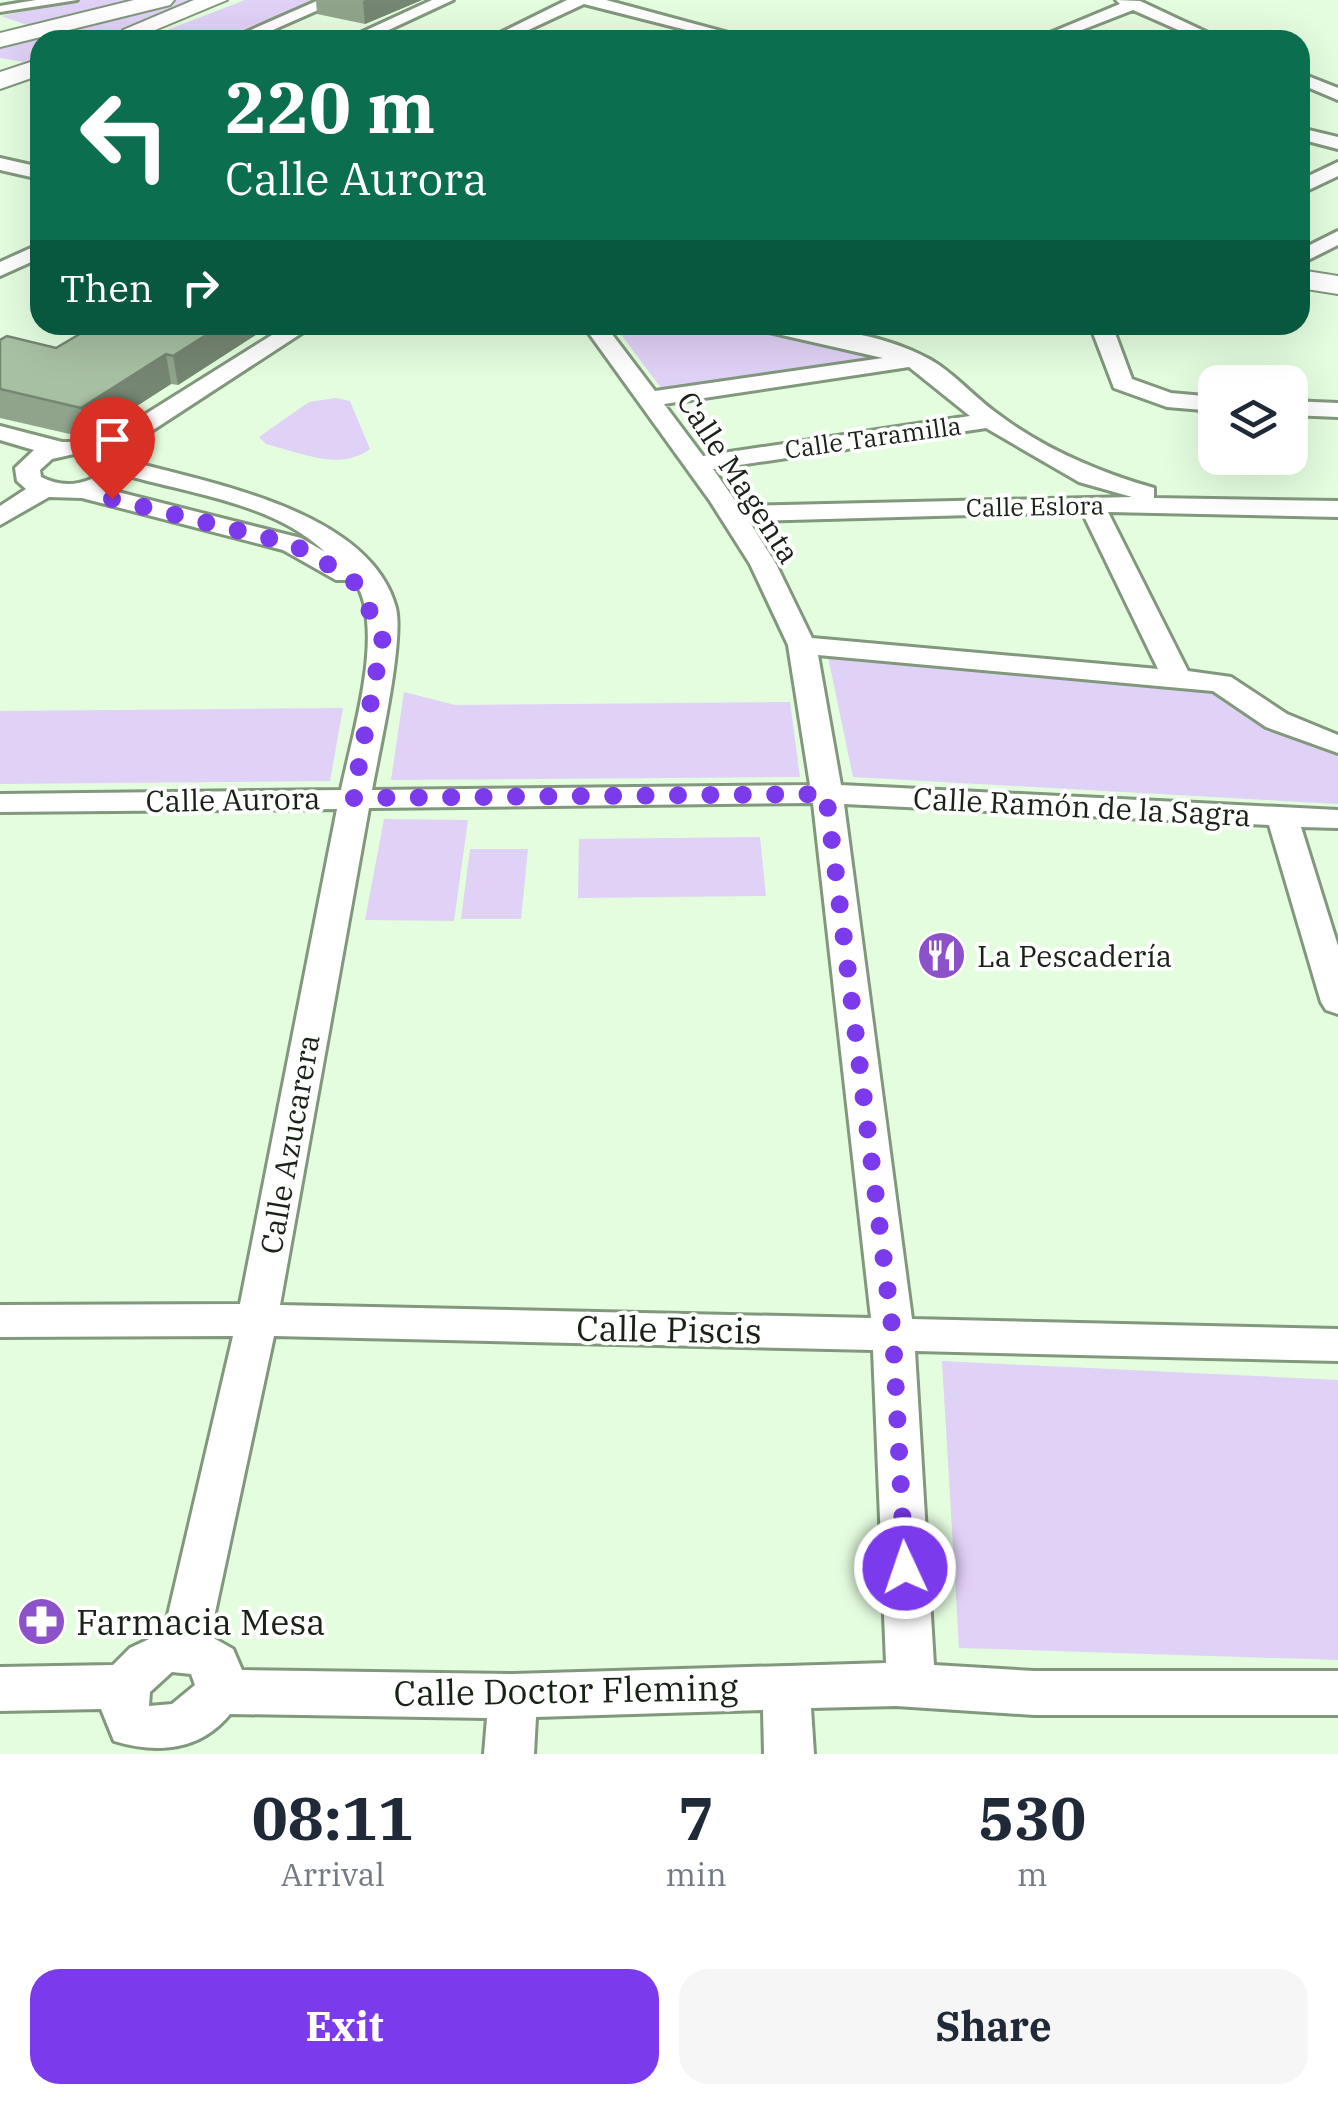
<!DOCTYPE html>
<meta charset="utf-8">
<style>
:root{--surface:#fff;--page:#f6f6f7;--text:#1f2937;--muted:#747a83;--accent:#7c3aed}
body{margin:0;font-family:"IBM Plex Serif",serif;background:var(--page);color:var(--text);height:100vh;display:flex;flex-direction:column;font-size:38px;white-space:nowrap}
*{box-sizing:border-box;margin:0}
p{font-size:32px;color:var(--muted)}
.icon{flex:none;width:55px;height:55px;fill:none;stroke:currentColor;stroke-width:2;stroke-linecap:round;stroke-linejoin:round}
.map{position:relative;height:1754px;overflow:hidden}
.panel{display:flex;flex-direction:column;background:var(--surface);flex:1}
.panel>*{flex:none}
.top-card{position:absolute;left:30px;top:30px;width:1280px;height:305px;border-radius:30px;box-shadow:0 10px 40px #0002;background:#0b6e4f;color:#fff;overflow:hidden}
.buttons{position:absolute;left:1198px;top:365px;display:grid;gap:20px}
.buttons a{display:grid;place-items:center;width:110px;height:110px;border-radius:20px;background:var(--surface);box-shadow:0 10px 40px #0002;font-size:50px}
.pin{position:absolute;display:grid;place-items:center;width:85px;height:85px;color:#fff;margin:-102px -42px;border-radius:50% 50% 50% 0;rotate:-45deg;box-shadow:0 0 10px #0007}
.pin .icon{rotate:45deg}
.me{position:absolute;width:110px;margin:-55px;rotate:357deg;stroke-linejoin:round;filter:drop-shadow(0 0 8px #0008)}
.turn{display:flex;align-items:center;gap:35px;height:210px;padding:0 30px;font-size:45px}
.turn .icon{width:130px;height:130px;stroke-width:2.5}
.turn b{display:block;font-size:70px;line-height:85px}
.then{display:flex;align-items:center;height:95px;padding:0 30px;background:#0003;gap:20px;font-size:38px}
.eta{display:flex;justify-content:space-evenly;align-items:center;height:170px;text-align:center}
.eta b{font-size:60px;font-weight:700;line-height:70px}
.cta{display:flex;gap:20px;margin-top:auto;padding:20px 30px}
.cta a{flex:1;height:115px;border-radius:30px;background:var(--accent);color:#fff;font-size:40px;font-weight:700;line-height:115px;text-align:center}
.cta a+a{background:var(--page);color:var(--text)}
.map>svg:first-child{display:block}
.green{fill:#e0d1f6}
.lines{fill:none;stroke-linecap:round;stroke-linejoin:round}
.street-casing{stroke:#81987d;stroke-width:6}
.secondary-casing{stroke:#81987d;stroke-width:4}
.street{fill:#fff;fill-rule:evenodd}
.secondary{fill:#fff;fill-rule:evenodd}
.wall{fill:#90a48c}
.shaded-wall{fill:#758672}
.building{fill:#a7bfa3;stroke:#758672;stroke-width:2.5}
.route{stroke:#7c3aed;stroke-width:18;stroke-dasharray:0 32.4}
.labels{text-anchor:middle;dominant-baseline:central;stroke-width:8;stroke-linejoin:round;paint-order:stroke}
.far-street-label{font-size:25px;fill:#192217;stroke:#fff}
.street-label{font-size:30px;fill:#192217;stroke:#fff}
.poi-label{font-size:30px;fill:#192217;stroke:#fff;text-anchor:start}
.near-street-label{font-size:35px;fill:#192217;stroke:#fff}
.near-poi-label{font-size:35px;fill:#192217;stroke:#fff;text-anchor:start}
</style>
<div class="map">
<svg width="1338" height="1754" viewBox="0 0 1338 1754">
<rect width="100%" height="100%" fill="#e4fddf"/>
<path class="green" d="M 78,0 L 129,0 L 30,26 L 1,16 Z
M 173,0 L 202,0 L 97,40 L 40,40 L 40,62 L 35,64 L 0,58 L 0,43 Z
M 245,0 L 316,0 L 217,40 L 141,40 Z
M 614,325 L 728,325 L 864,351 L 868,360 L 661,388 Z
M 336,398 L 350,401 L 370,449 C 340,472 299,452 266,444 L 259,437 L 309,402 Z
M 827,652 L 1195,683 L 1221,692 L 1260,723 L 1338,751 L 1338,804 L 853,777 Z
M 404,692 L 455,705 L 790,702 L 800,777 L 391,780 Z
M 343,708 L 330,781 L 0,784 L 0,711 Z
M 384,819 L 468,820 L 454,921 L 365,920 Z
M 760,837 L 766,896 L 578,898 L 579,839 Z
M 470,849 L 528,849 L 521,919 L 461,919 Z
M 942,1361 L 1338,1380 L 1338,1660 L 959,1648 Z"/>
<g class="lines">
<defs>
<path id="street" d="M 36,0 L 77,0 L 0,12 L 0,6 Z
M 319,0 L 341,0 L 250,40 L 228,40 Z
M 432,0 L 453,0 L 367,40 L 345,40 Z
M 567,0 L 606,0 L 754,40 L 726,40 L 584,4 L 507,40 L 486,40 Z
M 1116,0 L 1140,1 L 1223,40 L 1201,40 L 1133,10 L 1056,40 L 1033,40 L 1120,4 Z
M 1300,73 L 1338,88 L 1338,100 L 1300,84 Z
M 1300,128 L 1338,137 L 1338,149 L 1300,139 Z
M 0,158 L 40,167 L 40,179 L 0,170 Z
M 1338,162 L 1338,176 L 1300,194 L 1300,180 Z
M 1338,231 L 1338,245 L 1300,264 L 1300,250 Z
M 40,244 L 40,258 L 0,276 L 0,262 Z
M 288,325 L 314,325 L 124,449 L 133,462 C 214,484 371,512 396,608 C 404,642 379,751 372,790 L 810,785 L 788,645 L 750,564 L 710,501 L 583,325 L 605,325 L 655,391 L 883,358 L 760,330 L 757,325 C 812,325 880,332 929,359 C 953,372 973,396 995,412 C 1042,448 1098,472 1154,488 L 1154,498 L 1338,501 L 1338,517 L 1108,512 L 1188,671 L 1231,677 L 1287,714 L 1338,735 L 1338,753 L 1266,727 L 1213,691 L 818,655 L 841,785 L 1338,810 L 1338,828 L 1301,827 L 1338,946 L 1338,1014 L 1326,1010 L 1321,1002 L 1269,825 L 844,804 L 912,1319 L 1338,1329 L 1338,1361 L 915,1351 L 934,1665 L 1034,1671 L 1338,1671 L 1338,1715 L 1034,1715 L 896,1706 L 811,1708 L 814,1754 L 764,1754 L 763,1710 L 536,1717 L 534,1754 L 484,1754 L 487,1718 L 230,1714 C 200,1751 157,1754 114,1741 L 101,1709 L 0,1711 L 0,1667 L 113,1665 L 130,1648 L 164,1632 L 233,1336 L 0,1337 L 0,1305 L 240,1304 L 337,809 L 0,812 L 0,794 L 341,790 C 352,735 387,627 354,580 L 336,580 L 283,550 L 82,498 L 49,497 L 0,525 L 0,506 L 26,489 L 17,481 L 15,468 L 34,450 L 0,440 L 0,426 L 62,442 L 101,442 ZM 909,367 L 970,416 L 703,456 L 664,404 ZM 986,428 L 1079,482 L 1132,497 L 739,506 L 713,469 ZM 74,454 L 106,457 L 111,466 C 92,484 65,490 41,477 L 40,470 L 52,459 ZM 129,476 C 193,494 275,504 325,552 L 301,538 L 110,490 ZM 1082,512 L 1158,669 L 812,638 L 776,564 L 749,521 ZM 813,803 L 871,1318 L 280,1305 L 369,808 ZM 274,1336 L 873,1350 L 886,1663 L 513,1674 L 242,1670 L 233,1649 L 210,1636 ZM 172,1672 L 191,1674 L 195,1685 L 172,1704 L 149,1706 L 150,1692 Z
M 1090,325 L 1112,325 L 1132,379 L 1171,393 L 1215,397 L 1215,411 L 1167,407 L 1114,388 Z
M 1290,401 L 1338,403 L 1338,417 L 1290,415 Z"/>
<path id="secondary" d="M 134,0 L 174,0 L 170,5 L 0,47 L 0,33 Z
M 194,0 L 227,0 L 143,35 L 127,35 L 123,30 Z
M 40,59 L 40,75 L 0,89 L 0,72 Z
M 1300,270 L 1338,276 L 1338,294 L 1300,288 Z"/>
</defs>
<use href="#street" class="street-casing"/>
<use href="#secondary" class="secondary-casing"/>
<use href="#street" class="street"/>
<use href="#secondary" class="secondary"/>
</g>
<path class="wall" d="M 316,0 L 422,0 L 365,24 L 317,14 Z
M 95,325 L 271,325 L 178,385 L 171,384 L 87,438 L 0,418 L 0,340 L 56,348 Z"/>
<path class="shaded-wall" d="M 366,0 L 422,0 L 365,24 L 363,1 Z
M 222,325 L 271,325 L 178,385 L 173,356 Z
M 166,354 L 171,384 L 87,438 L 81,408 Z"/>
<path class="building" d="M 95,325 L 222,325 L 173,356 L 166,354 L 81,408 L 0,389 L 0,340 L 7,336 L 56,348 Z"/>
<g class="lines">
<path class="route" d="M 112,499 L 292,544 L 352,578 L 383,636 L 353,798 L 826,794 L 893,1334 L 905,1568"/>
</g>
<defs>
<symbol id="restaurant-disc" viewBox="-11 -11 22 22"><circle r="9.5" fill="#8b52c9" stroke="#fff"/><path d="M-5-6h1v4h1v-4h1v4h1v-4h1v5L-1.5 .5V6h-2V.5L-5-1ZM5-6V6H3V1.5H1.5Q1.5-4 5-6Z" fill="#fff"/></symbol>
<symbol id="pharmacy-disc" viewBox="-11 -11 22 22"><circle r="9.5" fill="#8b52c9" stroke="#fff"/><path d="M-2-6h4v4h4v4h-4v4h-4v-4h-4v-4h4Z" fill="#fff"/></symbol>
</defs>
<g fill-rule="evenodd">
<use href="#restaurant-disc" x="914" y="928" width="55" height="55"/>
<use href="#pharmacy-disc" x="14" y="1594" width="55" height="55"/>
</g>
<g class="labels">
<g class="far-street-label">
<text transform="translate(873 437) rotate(-8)">Calle Taramilla</text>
<text transform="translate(1035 506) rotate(-1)">Calle Eslora</text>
</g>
<g class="street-label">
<text transform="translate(739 477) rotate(57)">Calle Magenta</text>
<text transform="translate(233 799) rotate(-1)">Calle Aurora</text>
<text transform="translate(1082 806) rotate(3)">Calle Ramón de la Sagra</text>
<text transform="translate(289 1144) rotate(-80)">Calle Azucarera</text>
</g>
<g class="poi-label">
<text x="977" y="955">La Pescadería</text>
</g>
<g class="near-street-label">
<text transform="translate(669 1329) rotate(1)">Calle Piscis</text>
<text transform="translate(566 1690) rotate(-1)">Calle Doctor Fleming</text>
</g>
<g class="near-poi-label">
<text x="76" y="1622">Farmacia Mesa</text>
</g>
</g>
</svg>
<div class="buttons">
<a><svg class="icon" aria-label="layers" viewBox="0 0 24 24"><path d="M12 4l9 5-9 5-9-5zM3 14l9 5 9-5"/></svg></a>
</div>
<div class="pin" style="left:112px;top:499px;background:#d93025"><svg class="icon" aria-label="arrive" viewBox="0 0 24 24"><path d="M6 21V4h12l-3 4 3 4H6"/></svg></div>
<svg class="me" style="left:905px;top:1568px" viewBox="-20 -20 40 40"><circle r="17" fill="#7c3aed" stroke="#fff" stroke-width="3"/><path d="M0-11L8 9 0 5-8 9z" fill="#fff"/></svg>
<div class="top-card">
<div class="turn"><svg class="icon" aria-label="left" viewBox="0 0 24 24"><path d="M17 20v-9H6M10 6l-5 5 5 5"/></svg><div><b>220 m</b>Calle Aurora</div></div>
<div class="then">Then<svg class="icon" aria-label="right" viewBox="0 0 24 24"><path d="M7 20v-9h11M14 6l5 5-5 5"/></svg></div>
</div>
</div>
<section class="panel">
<div class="eta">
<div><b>08:11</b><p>Arrival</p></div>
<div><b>7</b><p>min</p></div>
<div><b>530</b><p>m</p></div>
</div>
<div class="cta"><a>Exit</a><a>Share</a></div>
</section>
